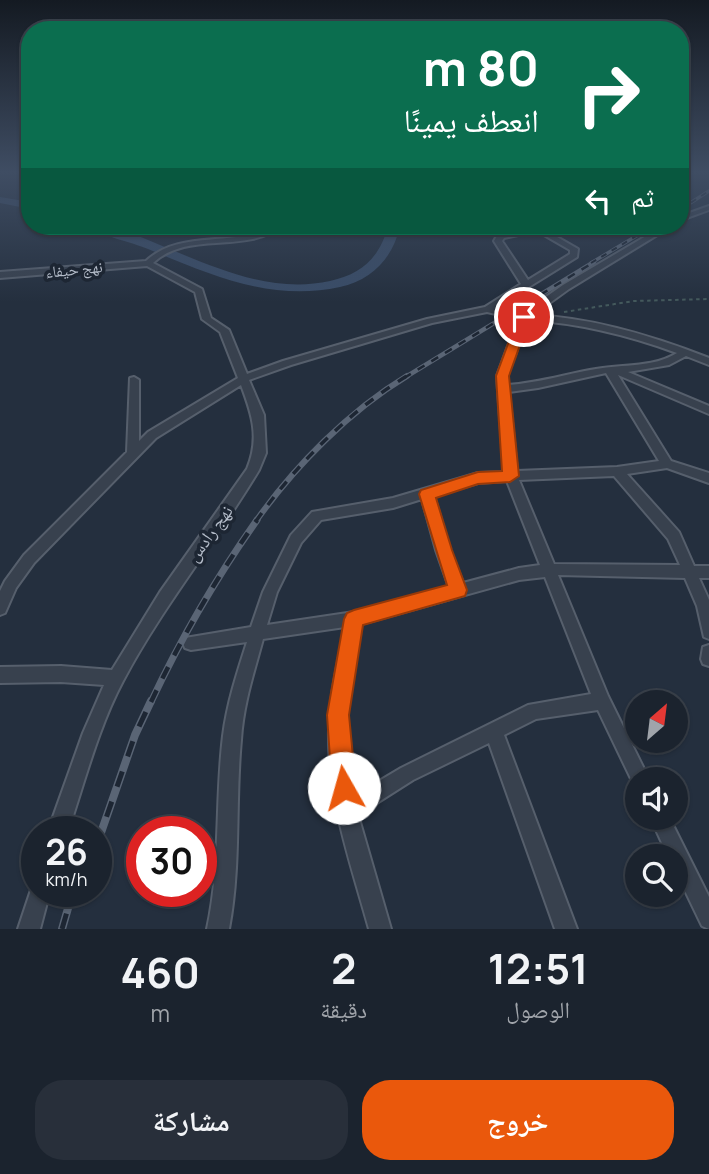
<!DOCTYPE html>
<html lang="ar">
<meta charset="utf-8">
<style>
:root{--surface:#1b232e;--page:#282f3a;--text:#f1f3f6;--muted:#a0a4aa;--line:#39404a;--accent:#ea580c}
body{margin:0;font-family:Manrope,"Noto Naskh Arabic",sans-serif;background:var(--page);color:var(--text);direction:rtl;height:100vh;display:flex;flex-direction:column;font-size:26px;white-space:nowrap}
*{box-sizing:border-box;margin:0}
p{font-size:23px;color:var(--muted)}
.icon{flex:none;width:38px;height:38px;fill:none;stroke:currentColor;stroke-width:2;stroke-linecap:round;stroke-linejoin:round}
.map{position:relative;height:929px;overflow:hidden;direction:ltr}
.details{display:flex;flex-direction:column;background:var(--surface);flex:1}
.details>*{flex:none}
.top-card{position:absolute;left:21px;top:21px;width:668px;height:214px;border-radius:28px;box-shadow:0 2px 5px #0004,0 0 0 2px var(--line);direction:rtl;background:#0b6e4f;color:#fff;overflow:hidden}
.needle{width:46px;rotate:28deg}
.buttons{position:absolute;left:625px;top:690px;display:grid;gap:14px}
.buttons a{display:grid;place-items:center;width:63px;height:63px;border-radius:50%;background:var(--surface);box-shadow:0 2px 5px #0004,0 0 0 2px var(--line);font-size:35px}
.speed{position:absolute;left:21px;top:816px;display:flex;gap:14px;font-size:35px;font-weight:700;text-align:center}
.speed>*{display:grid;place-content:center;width:91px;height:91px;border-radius:50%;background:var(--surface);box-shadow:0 2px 5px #0004,0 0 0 2px var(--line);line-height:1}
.speed small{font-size:18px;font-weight:400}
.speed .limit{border:10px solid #d22;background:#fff;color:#111}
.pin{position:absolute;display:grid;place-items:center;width:60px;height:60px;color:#fff;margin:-30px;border:4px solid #fff;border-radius:50%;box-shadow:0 2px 7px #0007}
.me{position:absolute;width:77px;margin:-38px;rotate:353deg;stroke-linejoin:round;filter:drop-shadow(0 0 5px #0008)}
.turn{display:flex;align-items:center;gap:24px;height:147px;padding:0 35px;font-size:32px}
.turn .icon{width:91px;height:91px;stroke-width:2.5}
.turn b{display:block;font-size:49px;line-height:60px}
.then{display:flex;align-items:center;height:66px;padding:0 35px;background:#0003;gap:14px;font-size:26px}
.eta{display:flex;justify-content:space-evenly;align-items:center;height:119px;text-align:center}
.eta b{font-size:42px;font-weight:700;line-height:49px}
.action{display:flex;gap:14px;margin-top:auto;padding:14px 35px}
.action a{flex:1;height:80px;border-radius:28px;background:var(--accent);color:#fff;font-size:28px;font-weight:700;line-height:80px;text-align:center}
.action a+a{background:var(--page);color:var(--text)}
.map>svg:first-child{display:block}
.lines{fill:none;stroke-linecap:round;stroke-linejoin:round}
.river{fill:#394c67;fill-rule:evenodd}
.minor-casing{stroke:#565f6c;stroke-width:4}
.path{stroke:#44595c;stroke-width:2;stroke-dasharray:3.5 3.5;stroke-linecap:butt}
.minor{fill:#38414e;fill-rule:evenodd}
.rail-far4-casing{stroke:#5a6575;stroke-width:3.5}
.rail-far3-casing{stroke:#5a6575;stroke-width:4.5}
.rail-far2-casing{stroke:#5a6575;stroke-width:6}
.rail-far1-casing{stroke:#5a6575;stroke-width:7}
.rail-casing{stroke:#5a6575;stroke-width:8}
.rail-far4{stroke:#1d2633;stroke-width:2;stroke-dasharray:6;stroke-linecap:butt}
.rail-far3{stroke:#1d2633;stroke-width:2.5;stroke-dasharray:8;stroke-linecap:butt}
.rail-far2{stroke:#1d2633;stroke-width:3.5;stroke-dasharray:10;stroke-linecap:butt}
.rail-far1{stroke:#1d2633;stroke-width:4.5;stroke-dasharray:13;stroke-linecap:butt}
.rail{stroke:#1d2633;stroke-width:5;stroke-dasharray:16;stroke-linecap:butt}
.route{fill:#ea580c;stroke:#983908;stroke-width:2}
.labels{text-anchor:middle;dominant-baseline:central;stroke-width:7;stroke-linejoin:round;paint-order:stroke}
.far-street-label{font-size:16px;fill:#b4bcc9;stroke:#1d2633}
.street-label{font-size:18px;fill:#b4bcc9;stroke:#1d2633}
</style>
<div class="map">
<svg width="709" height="929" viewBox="0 0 709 929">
<rect width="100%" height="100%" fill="#242f3e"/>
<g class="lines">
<path class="river" d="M 0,197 L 30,202 L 30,209 L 0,203 Z
M 88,226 C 113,225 137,235 160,245 C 214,267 270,294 330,281 C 362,274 380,257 388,226 L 400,226 C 393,258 372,280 340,287 C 271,302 211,275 148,249 C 132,242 100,236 88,226 Z"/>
<defs>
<path id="minor" d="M 709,206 L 709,210 L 681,220 L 681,216 Z
M 273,226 L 282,226 C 245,255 188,230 153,263 L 202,289 L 211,318 L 229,330 L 247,374 L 283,361 L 427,319 L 485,307 L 521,284 L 494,241 L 498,234 L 538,226 L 578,249 L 577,257 L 495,308 L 522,314 L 563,285 L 663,226 L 672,226 L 569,289 L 533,315 C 594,318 653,336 709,358 L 709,365 L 686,356 L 669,365 L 628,372 L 709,406 L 709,414 L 618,375 L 671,461 L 709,473 L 709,483 L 667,468 L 627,474 L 679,532 L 694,566 L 709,566 L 709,578 L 699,578 L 709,600 L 709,639 L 704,637 L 697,606 L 685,578 L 558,575 L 608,696 L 649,779 L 637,779 L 637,787 L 634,785 L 598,710 L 536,719 L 504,735 L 577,929 L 555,929 L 489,743 L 413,780 L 358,815 L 391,929 L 369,929 C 352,867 329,804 329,739 C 328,701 338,664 345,627 L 263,639 C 254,672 243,705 241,740 C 235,803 241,866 229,929 L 207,929 C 221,865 215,800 223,736 C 227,704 237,673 247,642 L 191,650 L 185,648 L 183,643 L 185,638 L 251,627 L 263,592 L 291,535 L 312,512 L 393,498 L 478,473 L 504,472 L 497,376 L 518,319 L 487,312 L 432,323 L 291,365 L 249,380 L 264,415 L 266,453 L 259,470 C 216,542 162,607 123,681 C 98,728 85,781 68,831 L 48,831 L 83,733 L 104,685 L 61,682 L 0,683 L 0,667 L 61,666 L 112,670 L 160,592 L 247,469 C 260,438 252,414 241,385 L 156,438 L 34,563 L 16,588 L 5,613 L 0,615 L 0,591 L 5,581 L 24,555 L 127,452 L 130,378 L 134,377 L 139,380 L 139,441 L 148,432 L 238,378 L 220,332 L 202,319 L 195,292 L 147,266 L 0,278 L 0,272 L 146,261 C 180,229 233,248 273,226 ZM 537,231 L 570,250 L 570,254 L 528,280 L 502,241 L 504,238 ZM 528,320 C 579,323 628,335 677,353 C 653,368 623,364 596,369 C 566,374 538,383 508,385 L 507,376 ZM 606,373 L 659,461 L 617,467 L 517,471 L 509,392 L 538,388 ZM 614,476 L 668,539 L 680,565 L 554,564 L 519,480 ZM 507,481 L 540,565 L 519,568 L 463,583 L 450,550 L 434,496 L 478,483 ZM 422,499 L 436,550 L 449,587 L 354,612 L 267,625 L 277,592 L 301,543 L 321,520 L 393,508 ZM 545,577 L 591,694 L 528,705 L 401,768 L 354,796 L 346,740 L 346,714 L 361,624 L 519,580 Z
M 709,645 L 709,666 L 703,664 L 701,659 L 703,647 Z
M 650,817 L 669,817 L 709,897 L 709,929 L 702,926 L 676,872 L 676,856 L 668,856 Z
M 37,882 L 37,891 L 50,891 L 40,929 L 18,929 L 33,884 Z"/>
</defs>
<use href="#minor" class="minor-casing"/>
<path class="path" d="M 564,312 L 634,301 L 709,299"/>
<use href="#minor" class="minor"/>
<defs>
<path id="rail-far4" d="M 681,209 L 709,191
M 591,263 L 653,226"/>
<path id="rail-far3" d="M 404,378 L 594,262"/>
<path id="rail-far2" d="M 256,521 C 295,466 349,411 407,376"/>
<path id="rail-far1" d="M 151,702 C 181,638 216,578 257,520"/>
<path id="rail" d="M 96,847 L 135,735 L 151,701
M 62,929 L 73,891"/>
</defs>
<use href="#rail-far4" class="rail-far4-casing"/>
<use href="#rail-far3" class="rail-far3-casing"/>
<use href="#rail-far2" class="rail-far2-casing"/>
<use href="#rail-far1" class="rail-far1-casing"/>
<use href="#rail" class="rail-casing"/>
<use href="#rail-far4" class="rail-far4"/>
<use href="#rail-far3" class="rail-far3"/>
<use href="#rail-far2" class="rail-far2"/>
<use href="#rail-far1" class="rail-far1"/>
<use href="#rail" class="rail"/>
</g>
<linearGradient id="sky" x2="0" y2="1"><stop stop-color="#141a22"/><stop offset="0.57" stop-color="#3f4d63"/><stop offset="1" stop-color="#3f4d63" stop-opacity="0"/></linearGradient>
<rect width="709" height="302" fill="url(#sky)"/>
<path class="route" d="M 524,313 L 530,317 L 509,376 L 519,476 L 510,482 L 478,484 L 436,498 L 452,550 L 467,590 L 465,596 L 363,625 L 349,715 L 356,788 L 353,796 L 344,800 L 336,796 L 332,788 L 327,715 L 344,619 L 347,613 L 354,610 L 447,585 L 419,494 L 421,490 L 478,472 L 502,471 L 496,376 L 518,317 Z"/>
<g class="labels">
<g class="far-street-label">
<text transform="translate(74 269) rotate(-6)">نهج حيفاء</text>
</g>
<g class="street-label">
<text transform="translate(209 533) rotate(-54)">نهج رادس</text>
</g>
</g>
</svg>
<div class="buttons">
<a><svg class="needle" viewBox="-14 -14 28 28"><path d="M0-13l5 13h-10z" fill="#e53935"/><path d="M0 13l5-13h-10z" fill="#a0a4aa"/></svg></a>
<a><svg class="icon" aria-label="sound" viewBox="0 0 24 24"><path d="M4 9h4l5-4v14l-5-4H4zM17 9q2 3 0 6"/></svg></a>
<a><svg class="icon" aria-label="search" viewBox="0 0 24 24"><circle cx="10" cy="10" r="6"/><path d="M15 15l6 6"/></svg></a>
</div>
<div class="speed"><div>26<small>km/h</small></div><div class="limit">30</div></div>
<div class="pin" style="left:524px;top:317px;background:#d93025"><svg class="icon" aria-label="arrive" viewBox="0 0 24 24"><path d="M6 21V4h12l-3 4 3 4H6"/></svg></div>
<svg class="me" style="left:344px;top:788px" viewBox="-20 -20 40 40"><circle r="19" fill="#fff"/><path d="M0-13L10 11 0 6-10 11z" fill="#ea580c"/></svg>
<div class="top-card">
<div class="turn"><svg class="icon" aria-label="right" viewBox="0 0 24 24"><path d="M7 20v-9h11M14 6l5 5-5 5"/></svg><div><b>80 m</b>انعطف يمينًا</div></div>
<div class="then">ثم<svg class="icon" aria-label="left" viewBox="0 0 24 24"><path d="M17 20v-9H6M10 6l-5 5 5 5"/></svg></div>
</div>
</div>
<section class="details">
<div class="eta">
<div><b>12:51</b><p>الوصول</p></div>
<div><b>2</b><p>دقيقة</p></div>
<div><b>460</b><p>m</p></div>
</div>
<div class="action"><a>خروج</a><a>مشاركة</a></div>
</section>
